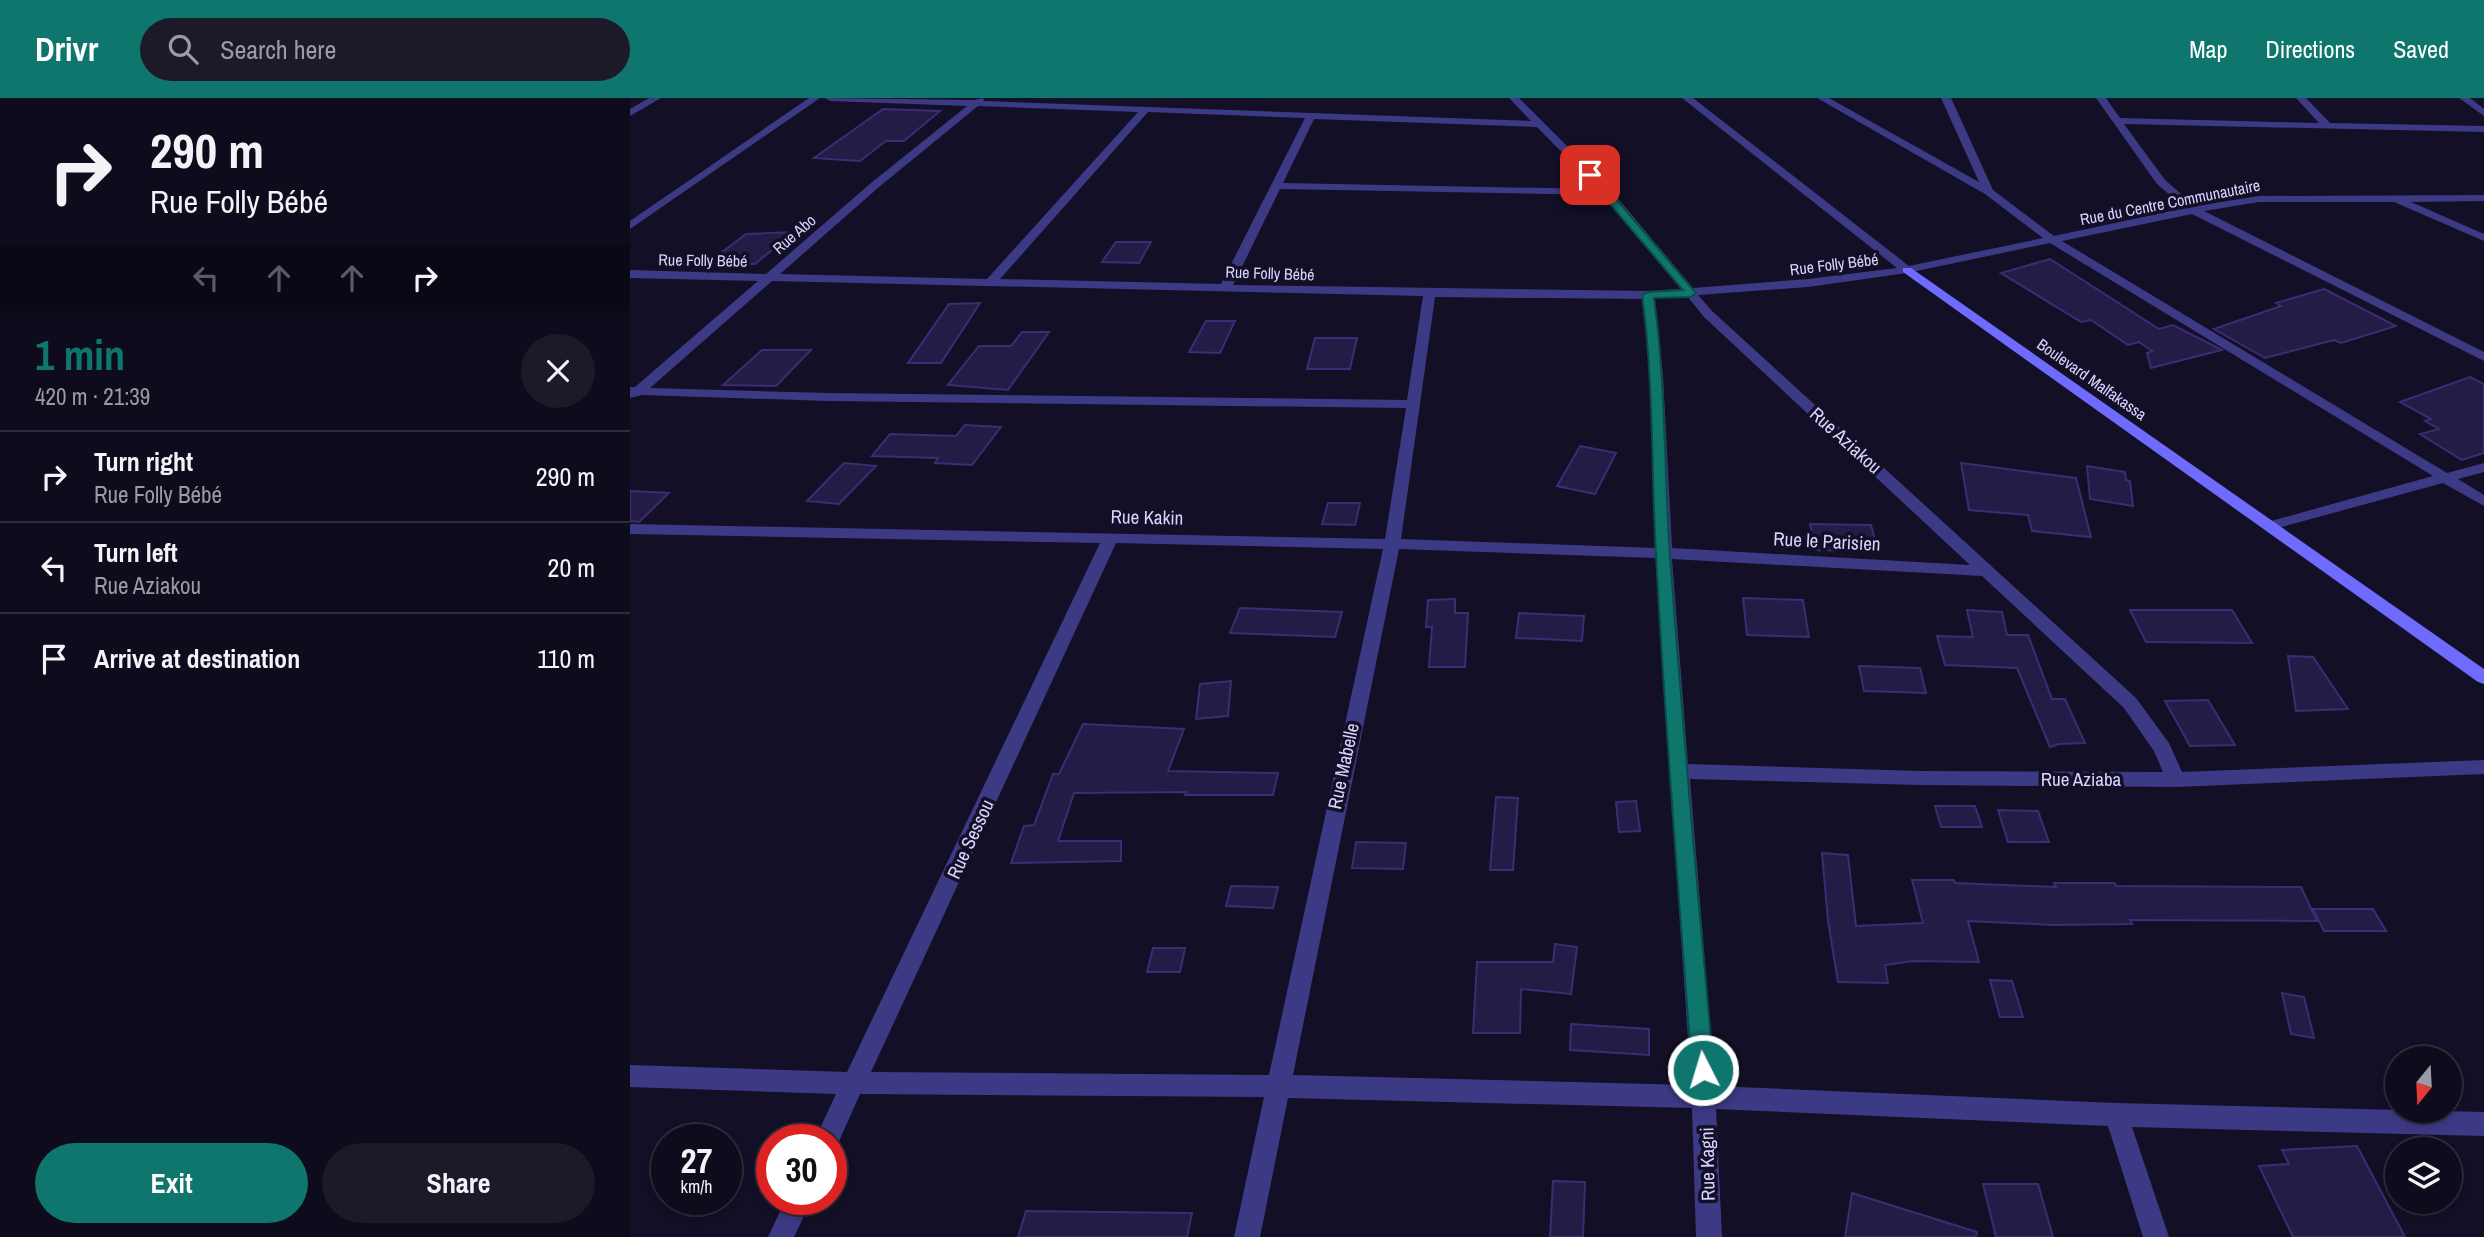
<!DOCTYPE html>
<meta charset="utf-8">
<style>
:root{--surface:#0e0b1c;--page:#1c1929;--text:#f1f3f6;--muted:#9b9ba3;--line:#2e2b3b;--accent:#0f766e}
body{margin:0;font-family:"Archivo Narrow",sans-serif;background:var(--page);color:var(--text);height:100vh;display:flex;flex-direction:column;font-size:26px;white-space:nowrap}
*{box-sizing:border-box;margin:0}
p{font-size:23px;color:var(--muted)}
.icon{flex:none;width:38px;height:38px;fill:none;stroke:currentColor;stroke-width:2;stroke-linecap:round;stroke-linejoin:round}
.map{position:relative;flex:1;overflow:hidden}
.drawer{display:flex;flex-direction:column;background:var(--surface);width:630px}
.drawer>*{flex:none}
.guide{background:#0e0b1c;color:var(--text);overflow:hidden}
.needle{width:46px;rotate:198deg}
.buttons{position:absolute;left:1755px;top:948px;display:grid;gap:14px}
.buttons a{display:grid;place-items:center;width:77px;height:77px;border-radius:50%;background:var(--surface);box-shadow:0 4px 10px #0003,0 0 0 2px var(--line);font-size:35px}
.speed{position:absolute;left:21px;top:1026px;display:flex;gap:14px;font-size:35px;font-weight:700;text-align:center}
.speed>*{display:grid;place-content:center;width:91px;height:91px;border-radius:50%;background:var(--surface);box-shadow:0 4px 10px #0003,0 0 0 2px var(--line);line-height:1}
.speed small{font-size:18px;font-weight:400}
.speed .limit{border:10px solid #d22;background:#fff;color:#111}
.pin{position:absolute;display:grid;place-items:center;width:60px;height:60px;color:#fff;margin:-30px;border-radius:14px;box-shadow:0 4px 10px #0006}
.me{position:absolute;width:77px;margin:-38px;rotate:355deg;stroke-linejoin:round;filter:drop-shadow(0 0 5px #0008)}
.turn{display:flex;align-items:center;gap:24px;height:147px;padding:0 35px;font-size:32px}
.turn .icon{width:91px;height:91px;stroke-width:2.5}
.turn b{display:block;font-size:49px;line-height:60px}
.lanes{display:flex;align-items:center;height:66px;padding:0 35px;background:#0003;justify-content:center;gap:35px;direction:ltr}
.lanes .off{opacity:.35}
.round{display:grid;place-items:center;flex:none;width:74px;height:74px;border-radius:37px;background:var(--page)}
.summary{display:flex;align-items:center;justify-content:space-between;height:119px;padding:0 35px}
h1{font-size:42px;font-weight:800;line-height:52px;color:var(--accent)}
.action{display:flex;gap:14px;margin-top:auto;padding:14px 35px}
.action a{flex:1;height:80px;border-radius:42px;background:var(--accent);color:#fff;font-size:28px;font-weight:800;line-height:80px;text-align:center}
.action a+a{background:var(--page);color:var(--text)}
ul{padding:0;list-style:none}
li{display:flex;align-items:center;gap:21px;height:91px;padding:0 35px;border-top:2px solid var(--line)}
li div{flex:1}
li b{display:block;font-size:26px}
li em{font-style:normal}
header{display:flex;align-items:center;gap:42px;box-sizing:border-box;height:98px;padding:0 35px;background:var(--accent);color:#fff}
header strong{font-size:33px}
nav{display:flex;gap:38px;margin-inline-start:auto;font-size:24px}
.search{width:490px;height:63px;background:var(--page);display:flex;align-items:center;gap:18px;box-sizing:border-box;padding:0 24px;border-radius:38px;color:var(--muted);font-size:26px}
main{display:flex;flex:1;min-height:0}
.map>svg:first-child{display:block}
.building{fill:#241b47;stroke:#3b2d73;stroke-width:2}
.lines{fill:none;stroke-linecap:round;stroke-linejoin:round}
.street{fill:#3d3a85;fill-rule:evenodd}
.secondary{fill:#6f6bff;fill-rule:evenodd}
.route{fill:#0f766e;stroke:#0a4d48;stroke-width:2}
.labels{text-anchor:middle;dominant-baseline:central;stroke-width:7;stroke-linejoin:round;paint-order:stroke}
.far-street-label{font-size:16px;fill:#d9d4ff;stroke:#130f26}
.street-label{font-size:19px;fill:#d9d4ff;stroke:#130f26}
</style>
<header>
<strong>Drivr</strong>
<div class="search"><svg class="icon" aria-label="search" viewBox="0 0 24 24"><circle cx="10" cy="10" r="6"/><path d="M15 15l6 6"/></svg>Search here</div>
<nav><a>Map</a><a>Directions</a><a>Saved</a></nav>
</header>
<main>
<section class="drawer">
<div class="guide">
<div class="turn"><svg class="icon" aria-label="right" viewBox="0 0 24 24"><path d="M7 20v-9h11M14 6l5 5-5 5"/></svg><div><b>290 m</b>Rue Folly Bébé</div></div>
<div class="lanes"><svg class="icon off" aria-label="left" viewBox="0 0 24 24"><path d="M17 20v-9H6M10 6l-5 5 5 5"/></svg><svg class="icon off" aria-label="ahead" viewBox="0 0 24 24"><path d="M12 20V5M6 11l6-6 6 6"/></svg><svg class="icon off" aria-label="ahead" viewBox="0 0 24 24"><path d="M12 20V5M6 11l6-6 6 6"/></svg><svg class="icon" aria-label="right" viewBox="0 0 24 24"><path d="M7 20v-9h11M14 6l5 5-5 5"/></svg></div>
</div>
<div class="summary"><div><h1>1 min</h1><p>420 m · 21:39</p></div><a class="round"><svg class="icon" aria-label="close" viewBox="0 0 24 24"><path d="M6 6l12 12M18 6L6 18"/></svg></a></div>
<ul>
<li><svg class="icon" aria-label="right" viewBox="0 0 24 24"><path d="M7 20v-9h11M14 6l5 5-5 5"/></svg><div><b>Turn right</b><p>Rue Folly Bébé</p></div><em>290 m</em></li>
<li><svg class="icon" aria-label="left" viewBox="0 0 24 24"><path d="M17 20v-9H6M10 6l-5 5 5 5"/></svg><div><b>Turn left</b><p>Rue Aziakou</p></div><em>20 m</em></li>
<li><svg class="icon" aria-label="arrive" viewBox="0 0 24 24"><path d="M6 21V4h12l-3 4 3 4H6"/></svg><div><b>Arrive at destination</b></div><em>110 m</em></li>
</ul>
<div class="action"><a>Exit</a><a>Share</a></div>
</section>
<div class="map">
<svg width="1854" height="1139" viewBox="0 0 1854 1139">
<rect width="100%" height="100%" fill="#130f26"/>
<path class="building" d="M 253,11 L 310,13 L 274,43 L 256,43 L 230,63 L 184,60 Z
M 164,134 L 125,166 L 79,164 L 116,136 Z
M 486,144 L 521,144 L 509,165 L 472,164 Z
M 1420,161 L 1529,231 L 1543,227 L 1592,252 L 1521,270 L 1517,255 L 1522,253 L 1509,244 L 1498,247 L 1461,222 L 1451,224 L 1371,175 Z
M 1694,191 L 1766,228 L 1711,245 L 1704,242 L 1635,260 L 1584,231 L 1651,208 L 1646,205 Z
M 350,205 L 311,265 L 278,265 L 319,206 Z
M 576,223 L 605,223 L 590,255 L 559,254 Z
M 392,234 L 419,234 L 378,292 L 318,287 L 349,248 L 381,248 Z
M 685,240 L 727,240 L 720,271 L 677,271 Z
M 132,252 L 181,252 L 146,288 L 93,287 Z
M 1840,279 L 1854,286 L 1854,355 L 1832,362 L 1790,336 L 1809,331 L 1795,323 L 1801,321 L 1770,304 Z
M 335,327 L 371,329 L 342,367 L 305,365 L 308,360 L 242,358 L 260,336 L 326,338 Z
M 950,348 L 986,355 L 965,396 L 927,388 Z
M 214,365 L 246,368 L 209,406 L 177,403 Z
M 1331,365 L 1446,380 L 1461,439 L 1402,433 L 1398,417 L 1339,412 Z
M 1457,368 L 1495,374 L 1496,382 L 1500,383 L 1503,408 L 1460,401 Z
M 0,393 L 39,395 L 9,424 L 0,423 Z
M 698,405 L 730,405 L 725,427 L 692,426 Z
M 1180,426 L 1241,427 L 1248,454 L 1186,452 Z
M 1113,500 L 1173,502 L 1179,539 L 1117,537 Z
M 825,501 L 825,515 L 838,515 L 835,569 L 799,569 L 802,529 L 796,529 L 798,502 Z
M 610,510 L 712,514 L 705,539 L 600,535 Z
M 1337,512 L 1372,514 L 1377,537 L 1398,537 L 1422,601 L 1435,601 L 1455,645 L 1429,646 L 1420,649 L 1387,570 L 1315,567 L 1307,538 L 1343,539 Z
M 1500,512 L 1602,512 L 1622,545 L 1516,544 Z
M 889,515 L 954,518 L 952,543 L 886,540 Z
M 1658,558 L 1683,559 L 1718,611 L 1666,613 Z
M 1229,568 L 1290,570 L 1296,595 L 1234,593 Z
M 601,583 L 598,618 L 566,621 L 570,586 Z
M 1578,602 L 1605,647 L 1560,648 L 1535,603 Z
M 453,626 L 554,631 L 538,673 L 648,675 L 643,697 L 555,697 L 556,694 L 444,695 L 428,743 L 491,743 L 491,763 L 381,765 L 394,728 L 404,727 L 423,676 L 429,676 Z
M 866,699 L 888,700 L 883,772 L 860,772 Z
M 1006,703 L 1010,733 L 989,734 L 986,704 Z
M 1305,708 L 1345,708 L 1352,729 L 1311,729 Z
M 1368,712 L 1408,713 L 1419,744 L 1378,744 Z
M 726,744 L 776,745 L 773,771 L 722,770 Z
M 1192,755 L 1218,757 L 1226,828 L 1293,825 L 1282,782 L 1324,782 L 1325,785 L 1426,789 L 1424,785 L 1485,785 L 1486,788 L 1671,789 L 1687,823 L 1500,822 L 1502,826 L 1423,827 L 1338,823 L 1349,864 L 1283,863 L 1255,867 L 1258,885 L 1208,884 L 1198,823 Z
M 601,788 L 648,789 L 643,810 L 596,808 Z
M 1683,811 L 1743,811 L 1756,833 L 1694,833 Z
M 925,846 L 947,849 L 941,896 L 891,891 L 890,935 L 843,935 L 847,864 L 923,864 Z
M 523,850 L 555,850 L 550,874 L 517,874 Z
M 1360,882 L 1382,883 L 1393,919 L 1370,919 Z
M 1652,895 L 1674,899 L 1684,940 L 1661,936 Z
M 941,926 L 1019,931 L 1019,957 L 940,952 Z
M 1727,1048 L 1775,1139 L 1663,1139 L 1629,1068 L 1659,1066 L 1652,1052 Z
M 923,1083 L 955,1084 L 953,1139 L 920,1139 Z
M 1353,1086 L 1408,1086 L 1423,1139 L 1366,1139 Z
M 1222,1095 L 1347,1134 L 1346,1139 L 1215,1139 Z
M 396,1113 L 562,1115 L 557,1139 L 388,1139 Z"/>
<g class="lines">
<path class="street" d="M 19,0 L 31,0 L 0,18 L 0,11 Z
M 179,0 L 190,0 L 0,131 L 0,123 Z
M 195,0 L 344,2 L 353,0 L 354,3 L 901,23 L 879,0 L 889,0 L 981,92 L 1063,190 L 1178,181 L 1267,170 L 1052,0 L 1063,0 L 1279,168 L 1413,140 L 1355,96 L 1187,0 L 1199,0 L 1349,84 L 1311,0 L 1321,0 L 1363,92 L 1424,138 L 1555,110 L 1527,86 L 1466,0 L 1476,0 L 1490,20 L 1689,25 L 1666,0 L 1676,0 L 1700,25 L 1854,28 L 1854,34 L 1494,26 L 1535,82 L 1565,108 L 1629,98 L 1854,97 L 1854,103 L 1781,104 L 1854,136 L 1854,143 L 1764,104 L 1629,104 L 1574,113 L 1854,254 L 1854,263 L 1562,116 L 1432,143 L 1817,375 L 1854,365 L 1854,374 L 1828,381 L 1854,397 L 1854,408 L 1813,385 L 1644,431 L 1634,431 L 1631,428 L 1634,425 L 1803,378 L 1420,145 L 1277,175 L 1178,189 L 1068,197 L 1082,213 L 1506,600 L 1539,645 L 1552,674 L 1854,662 L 1854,676 L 1546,689 L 1291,687 L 1060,681 L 1085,988 L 1486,1005 L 1854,1014 L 1854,1038 L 1502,1029 L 1539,1139 L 1513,1139 L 1478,1028 L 1086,1011 L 1092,1139 L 1066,1139 L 1062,1010 L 658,1000 L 630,1139 L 604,1139 L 634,999 L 230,996 L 206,1050 L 201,1051 L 201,1041 L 185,1041 L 206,996 L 0,989 L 0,967 L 217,974 L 470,445 L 0,436 L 0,426 L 755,441 L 776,310 L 198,303 L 12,297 L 0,300 L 0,289 L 5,289 L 128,183 L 0,180 L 0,172 L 136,176 L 241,85 L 337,8 L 200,3 ZM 348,8 L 508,14 L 357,181 L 150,176 L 249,89 ZM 518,14 L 675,20 L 591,186 L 370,181 ZM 684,21 L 907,29 L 968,91 L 653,85 ZM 650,91 L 974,97 L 1051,191 L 1018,193 L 603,187 ZM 142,183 L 793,198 L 777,302 L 198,295 L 20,290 ZM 1057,198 L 1074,219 L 1340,467 L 1042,450 L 1033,278 L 1024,200 ZM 805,199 L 1012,201 L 1020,278 L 1026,450 L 771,441 ZM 486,445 L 753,451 L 639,977 L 241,974 ZM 769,451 L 1026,460 L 1061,987 L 663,977 ZM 1042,461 L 1352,478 L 1494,610 L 1524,653 L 1533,674 L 1291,673 L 1058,666 Z
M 1829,0 L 1840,0 L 1854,11 L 1854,18 Z
M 156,1101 L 182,1101 L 164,1139 L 138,1139 Z"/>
<path class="secondary" d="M 1273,170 L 1281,170 L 1854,571 L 1854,586 L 1848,584 L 1273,174 Z"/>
</g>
<path class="route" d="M 957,75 L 964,75 L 1066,195 L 1061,199 L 1024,200 C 1036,286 1034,373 1040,459 C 1053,630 1068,801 1084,972 L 1080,979 L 1073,982 L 1065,979 L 1062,972 C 1049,800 1035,629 1026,457 C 1021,370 1024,283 1012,197 L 1018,194 L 1053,192 L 957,79 Z"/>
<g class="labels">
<g class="far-street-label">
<text transform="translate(1540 104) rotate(-11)">Rue du Centre Communautaire</text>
<text transform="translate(164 136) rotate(-41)">Rue Abo</text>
<text transform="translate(73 162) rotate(1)">Rue Folly Bébé</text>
<text transform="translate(1204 166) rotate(-7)">Rue Folly Bébé</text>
<text transform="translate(640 175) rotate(2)">Rue Folly Bébé</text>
<text transform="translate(1462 281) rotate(35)">Boulevard Malfakassa</text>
</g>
<g class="street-label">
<text transform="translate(1216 342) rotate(42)">Rue Aziakou</text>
<text transform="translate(517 419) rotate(1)">Rue Kakin</text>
<text transform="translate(1197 443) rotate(3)">Rue le Parisien</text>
<text transform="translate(713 668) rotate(-78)">Rue Mabelle</text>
<text x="1451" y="681">Rue Aziaba</text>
<text transform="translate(340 741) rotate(-65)">Rue Sessou</text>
<text transform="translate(1077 1066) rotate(-91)">Rue Kagni</text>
</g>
</g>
</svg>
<div class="buttons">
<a><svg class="needle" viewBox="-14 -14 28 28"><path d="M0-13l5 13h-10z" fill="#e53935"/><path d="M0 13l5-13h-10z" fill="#9b9ba3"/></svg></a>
<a><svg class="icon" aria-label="layers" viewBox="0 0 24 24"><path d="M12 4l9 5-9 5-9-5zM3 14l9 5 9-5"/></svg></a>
</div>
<div class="speed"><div>27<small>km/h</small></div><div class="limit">30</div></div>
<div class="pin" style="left:960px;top:77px;background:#d93025"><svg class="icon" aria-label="arrive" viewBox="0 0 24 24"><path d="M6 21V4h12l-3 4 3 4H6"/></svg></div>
<svg class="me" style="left:1073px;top:972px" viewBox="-20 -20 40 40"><circle r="17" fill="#0f766e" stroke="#fff" stroke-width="3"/><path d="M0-11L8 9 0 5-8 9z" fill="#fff"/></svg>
</div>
</main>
